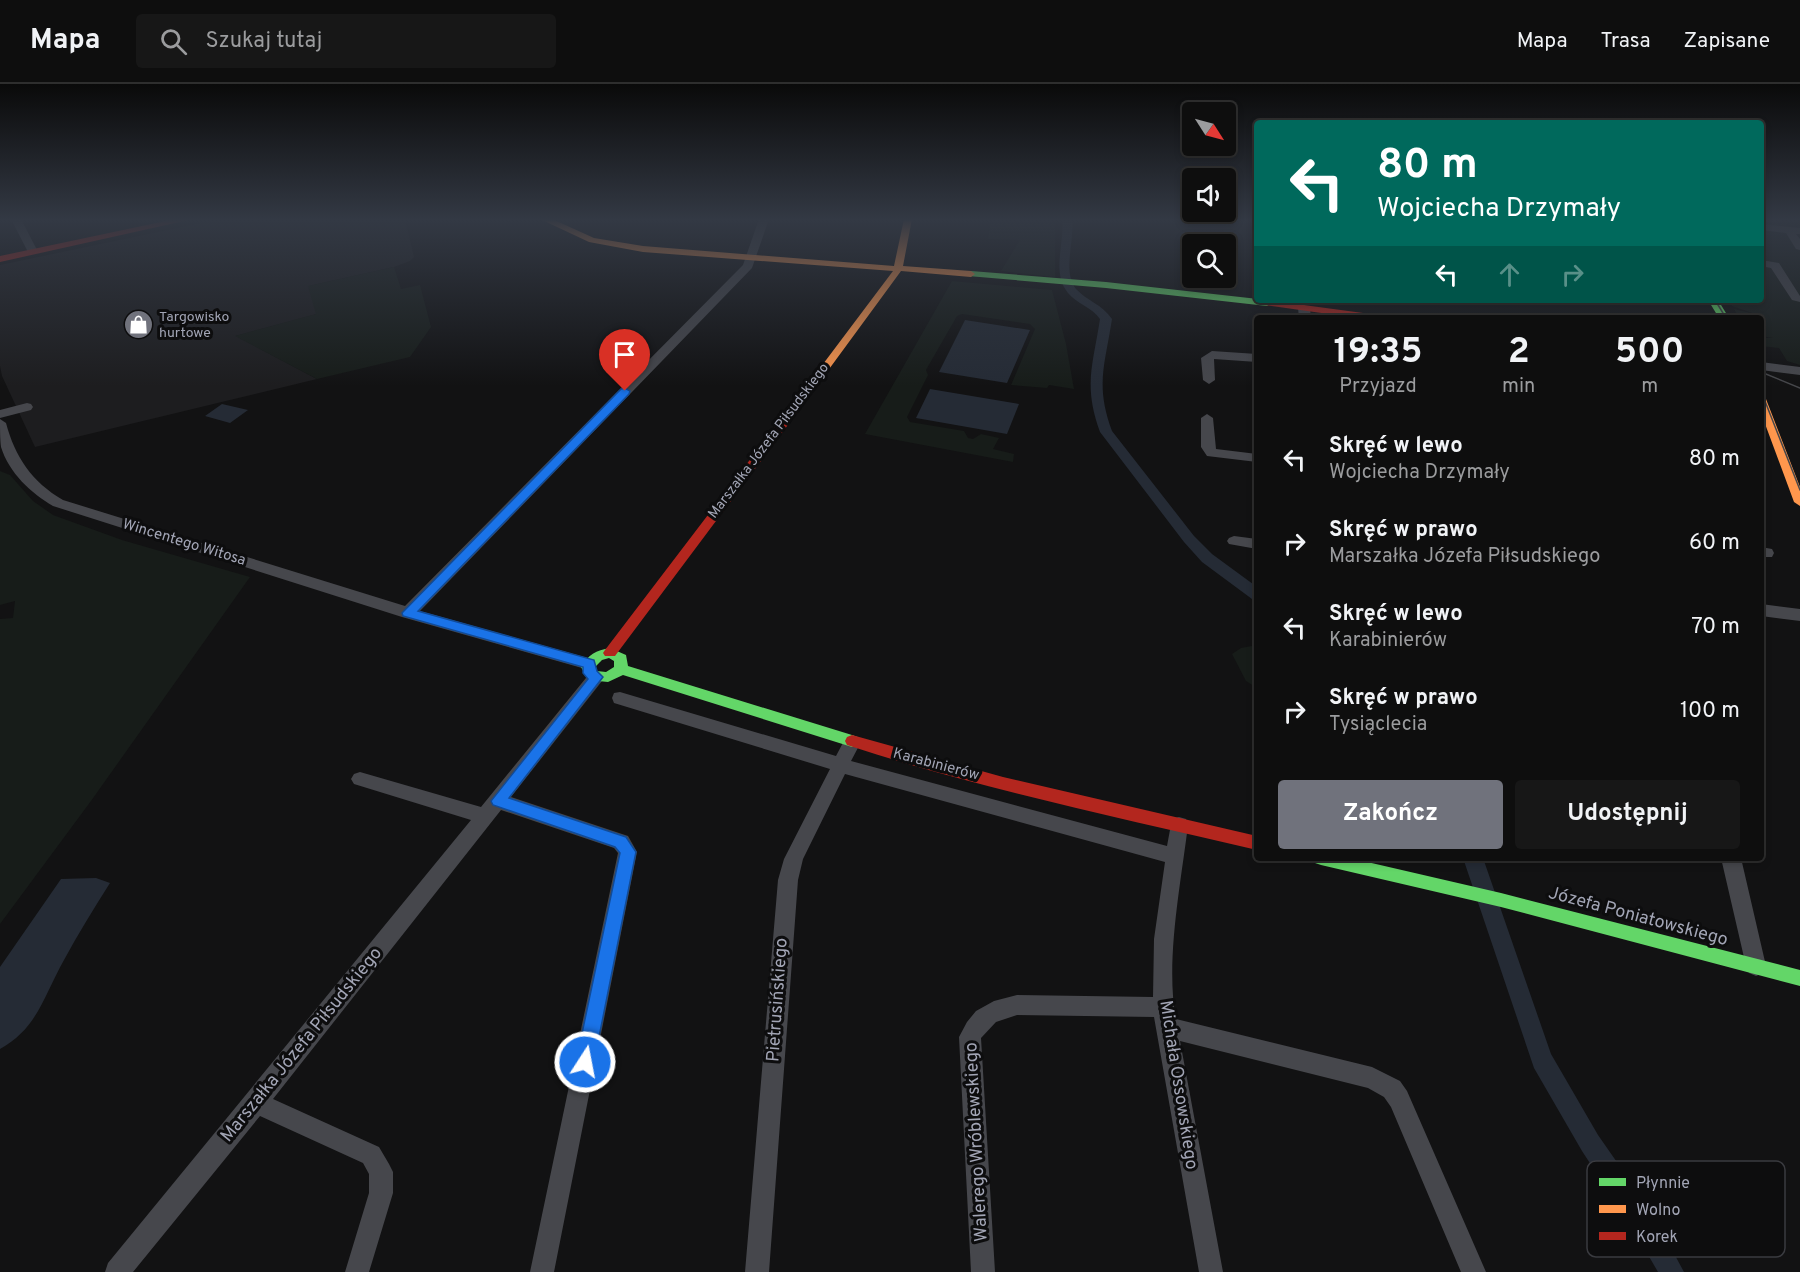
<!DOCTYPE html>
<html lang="pl">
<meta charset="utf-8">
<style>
:root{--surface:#0e0e0e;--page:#171717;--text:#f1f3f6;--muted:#9b9c9e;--line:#2e2e2e;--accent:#70727c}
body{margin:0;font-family:Overpass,sans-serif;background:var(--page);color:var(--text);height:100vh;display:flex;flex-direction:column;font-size:22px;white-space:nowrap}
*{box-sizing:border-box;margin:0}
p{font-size:20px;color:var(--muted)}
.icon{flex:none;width:33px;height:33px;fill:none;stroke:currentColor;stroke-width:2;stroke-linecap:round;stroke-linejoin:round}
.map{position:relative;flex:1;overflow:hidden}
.sheet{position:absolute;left:1254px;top:231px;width:510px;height:546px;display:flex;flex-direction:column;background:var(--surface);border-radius:6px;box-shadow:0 3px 9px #0003,0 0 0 2px var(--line)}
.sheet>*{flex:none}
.banner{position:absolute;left:1254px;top:36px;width:510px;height:183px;border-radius:6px;box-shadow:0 3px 9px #0003,0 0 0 2px var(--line);background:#00695c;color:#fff;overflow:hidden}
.needle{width:39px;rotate:126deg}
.fabs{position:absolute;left:1182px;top:18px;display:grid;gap:12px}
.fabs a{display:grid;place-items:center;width:54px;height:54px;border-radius:6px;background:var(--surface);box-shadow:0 3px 9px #0003,0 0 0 2px var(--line);font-size:30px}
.pin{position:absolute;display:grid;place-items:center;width:51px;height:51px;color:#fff;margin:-62px -26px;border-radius:50% 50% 50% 0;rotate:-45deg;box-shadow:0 0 6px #0007}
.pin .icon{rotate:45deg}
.me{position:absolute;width:66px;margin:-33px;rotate:11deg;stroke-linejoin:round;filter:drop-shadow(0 0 4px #0008)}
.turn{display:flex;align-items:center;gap:21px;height:126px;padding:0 24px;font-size:27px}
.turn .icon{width:78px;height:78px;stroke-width:2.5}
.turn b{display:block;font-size:42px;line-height:51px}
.lanes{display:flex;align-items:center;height:57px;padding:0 24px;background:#0003;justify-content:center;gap:30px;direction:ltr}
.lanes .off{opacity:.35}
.eta{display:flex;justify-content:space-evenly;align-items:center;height:102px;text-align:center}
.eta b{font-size:36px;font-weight:700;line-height:42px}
.action{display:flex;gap:12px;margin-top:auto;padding:12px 24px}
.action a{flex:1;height:69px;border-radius:6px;background:var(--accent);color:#fff;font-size:24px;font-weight:700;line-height:69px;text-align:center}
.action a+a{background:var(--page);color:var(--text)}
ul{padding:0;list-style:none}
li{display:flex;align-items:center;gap:18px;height:84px;padding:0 24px}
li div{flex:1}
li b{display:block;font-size:22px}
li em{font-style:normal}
header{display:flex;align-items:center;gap:36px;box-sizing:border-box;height:84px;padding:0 30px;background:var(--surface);border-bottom:2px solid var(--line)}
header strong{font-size:28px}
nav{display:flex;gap:33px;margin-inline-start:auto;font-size:21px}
.search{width:420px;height:54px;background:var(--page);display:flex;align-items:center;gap:15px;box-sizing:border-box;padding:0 21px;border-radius:6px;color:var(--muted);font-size:22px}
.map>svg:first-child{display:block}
.built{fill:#1d1d1f}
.green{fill:#171c19}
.water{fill:#252b35}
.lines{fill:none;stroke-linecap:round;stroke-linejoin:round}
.canal{fill:#252b35;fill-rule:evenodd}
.street{fill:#46474c;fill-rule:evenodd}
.fast{fill:#63d668;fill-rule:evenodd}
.slow{fill:#ff974d;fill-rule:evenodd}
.jam{fill:#b3261e;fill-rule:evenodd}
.tram{stroke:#46474b;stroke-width:1.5}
.route{fill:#1a73e8;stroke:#114b97;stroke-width:1.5}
.labels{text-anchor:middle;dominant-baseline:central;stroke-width:6;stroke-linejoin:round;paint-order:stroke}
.far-poi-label{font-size:14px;fill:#a2a5b5;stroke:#0d0d0e;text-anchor:start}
.far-street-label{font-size:14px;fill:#a2a5b5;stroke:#0d0d0e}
.street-label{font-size:15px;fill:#a2a5b5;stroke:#0d0d0e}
.near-street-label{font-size:18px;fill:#a2a5b5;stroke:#0d0d0e}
.key{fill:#0d0d0e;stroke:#3a3b40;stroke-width:1.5}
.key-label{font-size:16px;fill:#a2a5b5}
</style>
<header>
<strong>Mapa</strong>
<div class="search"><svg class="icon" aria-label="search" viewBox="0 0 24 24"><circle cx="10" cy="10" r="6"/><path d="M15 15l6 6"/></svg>Szukaj tutaj</div>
<nav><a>Mapa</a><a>Trasa</a><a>Zapisane</a></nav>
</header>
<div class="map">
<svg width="1800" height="1188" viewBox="0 0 1800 1188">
<rect width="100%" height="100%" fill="#121213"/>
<path class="built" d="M 220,135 L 405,135 L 414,173 L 410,177 L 394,183 L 309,202 L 317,230 L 236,252 L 317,295 L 35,363 L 2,292 L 0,282 L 0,181 Z"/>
<path class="green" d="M 991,135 L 1055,135 L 1055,193 L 1001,187 L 1020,156 L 988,155 Z
M 1761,135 L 1800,135 L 1800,281 L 1787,277 L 1779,264 L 1761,262 L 1761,254 L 1773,254 L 1761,252 L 1761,234 L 1737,230 L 1734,225 L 1755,230 L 1732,222 L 1728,216 L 1761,216 Z
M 394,183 L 401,205 L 420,201 L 431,243 L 410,273 L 317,295 L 235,252 L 316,230 L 308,202 Z
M 952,197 L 1052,206 L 1066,260 L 1074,305 L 1049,301 L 1047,304 L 1011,301 L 1035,245 L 1030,240 L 962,230 L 957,232 L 926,286 L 928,291 L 907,333 L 910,338 L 964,347 L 968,354 L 973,355 L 981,350 L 999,354 L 993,365 L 1014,370 L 1013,378 L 865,350 Z
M 0,387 L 10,391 L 33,417 L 53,431 L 122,456 L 250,493 L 91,717 L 0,840 L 0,535 L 13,534 L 15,517 L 0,521 Z
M 1257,561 L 1257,604 L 1246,597 L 1232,570 L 1241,564 Z"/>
<path class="water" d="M 965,236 L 1030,246 L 1007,299 L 939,288 Z
M 930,305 L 1019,320 L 1007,350 L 916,334 Z
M 222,320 L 248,326 L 230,339 L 205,332 Z
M 96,794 L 110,799 C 94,824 78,850 64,876 C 44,911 38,944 0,965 L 0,883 L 61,795 Z"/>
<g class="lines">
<path class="canal" d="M 1062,135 L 1072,135 C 1075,156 1062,188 1076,205 C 1087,217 1102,220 1112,235 C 1105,281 1095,301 1112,347 L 1194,452 L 1212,470 L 1257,503 L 1257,516 L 1252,515 L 1202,478 L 1184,458 L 1100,348 C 1083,301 1093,281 1100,235 C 1092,223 1077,220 1068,209 C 1051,189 1065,159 1062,135 Z
M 1463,774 L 1483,774 L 1551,970 L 1598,1051 L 1651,1127 L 1684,1188 L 1658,1188 L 1633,1145 L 1582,1067 L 1534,984 Z"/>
<path class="street" d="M 11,135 L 21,135 L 37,166 L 36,168 L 28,168 Z
M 759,135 L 769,135 L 752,184 L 420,527 L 595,576 L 597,580 L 595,584 L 589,586 L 402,533 L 53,422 C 31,409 9,389 1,363 C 0,355 0,344 0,335 L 6,339 C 15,373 32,398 63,416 L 405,522 L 743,181 Z
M 1761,140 L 1800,144 L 1800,150 L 1796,150 L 1800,155 L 1800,166 L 1796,165 L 1786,149 L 1761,146 Z
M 1761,176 L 1779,179 L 1800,212 L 1800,218 L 1792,216 L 1771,184 L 1761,182 Z
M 1304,221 L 1310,224 L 1311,234 L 1299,234 L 1298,224 Z
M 1212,267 L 1257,270 L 1257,278 L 1214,275 L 1215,296 L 1209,300 L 1203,296 L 1201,274 Z
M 1761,278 L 1800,283 L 1800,291 L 1761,286 Z
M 27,319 L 31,320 L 33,323 L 31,326 L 0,334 L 0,326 Z
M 1207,330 L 1213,334 L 1216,365 L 1257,370 L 1257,378 L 1207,372 L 1201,363 L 1201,334 Z
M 1234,452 L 1257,455 L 1257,465 L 1229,460 L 1227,457 L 1229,454 Z
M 1761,463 L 1772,465 L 1774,469 L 1772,473 L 1761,473 Z
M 1761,520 L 1800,525 L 1800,537 L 1761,532 Z
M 596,587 L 602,589 L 604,593 L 602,597 L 511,713 L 628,752 L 637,768 L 554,1188 L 530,1188 L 618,769 L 614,764 L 501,726 L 273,1015 L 379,1063 L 389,1080 L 393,1088 L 393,1109 L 369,1188 L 345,1188 L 369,1109 L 369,1090 L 363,1079 L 260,1032 L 133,1188 L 105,1188 L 108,1179 L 471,736 L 354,700 L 351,695 L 354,690 L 360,688 L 481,723 L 590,589 Z
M 620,608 L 836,672 L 846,653 L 852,651 L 858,653 L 861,658 L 851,677 L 1167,762 L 1172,735 L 1179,733 L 1186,735 L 1188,741 C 1181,799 1165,878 1176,935 L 1372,983 L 1400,997 L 1407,1007 L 1486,1188 L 1461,1188 L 1391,1023 L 1384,1013 L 1368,1004 L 1180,957 L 1223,1188 L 1199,1188 L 1154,933 L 1017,931 L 996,938 L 981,954 L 995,1188 L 971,1188 L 959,953 L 967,938 L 976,927 L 994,917 L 1017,911 L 1153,913 L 1154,855 L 1165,778 L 845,690 L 803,775 L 798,796 L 769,1188 L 745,1188 L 778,796 L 784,775 L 830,685 L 614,619 L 612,614 L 614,609 Z
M 1721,774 L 1741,774 L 1766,882 L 1763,889 L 1756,892 L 1749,889 L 1746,882 Z"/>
<path class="fast" d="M 971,187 L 1106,198 L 1267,216 L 1272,219 L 1267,222 L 1106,204 L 968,192 L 968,188 Z
M 1708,216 L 1718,216 L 1729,234 L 1719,234 Z
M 610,564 L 626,571 L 628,582 L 852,651 L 857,653 L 859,657 L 857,661 L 852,663 L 623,591 L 608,598 L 588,596 L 581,583 C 588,571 596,566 610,564 ZM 609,574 L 614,577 L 614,583 L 606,588 L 597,587 L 595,583 L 602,576 Z
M 1313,774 L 1350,774 L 1501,809 L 1800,886 L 1800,902 L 1501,823 L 1321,781 L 1315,779 Z"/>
<path class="slow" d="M 540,135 L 552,135 L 594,154 L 643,162 L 894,182 L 904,135 L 912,135 L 903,182 L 971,187 L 975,190 L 971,193 L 901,187 L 802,322 L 798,323 L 793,320 L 893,187 L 643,168 L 589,158 Z
M 1761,312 L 1766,315 L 1800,403 L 1800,422 L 1794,418 L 1761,329 Z"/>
<path class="jam" d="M 175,135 L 193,135 L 0,178 L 0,172 Z
M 1267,216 L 1378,231 L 1383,234 L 1357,234 L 1264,221 L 1262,219 Z
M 798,317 L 802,318 L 802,322 L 615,572 L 605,572 L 603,569 L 605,566 L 794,318 Z
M 852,651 L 1003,693 L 1257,752 L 1257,766 C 1120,734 981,705 847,661 L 845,657 L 847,653 Z"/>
<path class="tram" d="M 1715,216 L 1726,234
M 1761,288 L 1800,304
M 1761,307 L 1800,406"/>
</g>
<linearGradient id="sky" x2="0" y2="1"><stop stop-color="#0a0a0a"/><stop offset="0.45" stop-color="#333944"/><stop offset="1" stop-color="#333944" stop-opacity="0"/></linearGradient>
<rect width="1800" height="302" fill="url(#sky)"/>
<path class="route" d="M 625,304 L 630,307 L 629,310 L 418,527 L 594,576 L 597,587 L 603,593 L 509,714 L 626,753 L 636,768 L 594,978 L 591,985 L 585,987 L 579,985 L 576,978 L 620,769 L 615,763 L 493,721 L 491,717 L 588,595 L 583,589 L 583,583 L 403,532 L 402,529 L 621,305 Z"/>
<defs>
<symbol id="shop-disc" viewBox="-11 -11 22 22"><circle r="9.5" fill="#70727c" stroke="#0d0d0e"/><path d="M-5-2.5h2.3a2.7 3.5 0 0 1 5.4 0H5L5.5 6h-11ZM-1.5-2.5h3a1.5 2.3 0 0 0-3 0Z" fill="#fff"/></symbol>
</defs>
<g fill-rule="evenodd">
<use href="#shop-disc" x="122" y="224" width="33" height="33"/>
</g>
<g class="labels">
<g class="far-poi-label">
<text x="159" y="233">Targowisko<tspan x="159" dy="16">hurtowe</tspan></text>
</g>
<g class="far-street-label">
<text transform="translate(769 357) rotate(-53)">Marszałka Józefa Piłsudskiego</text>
</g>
<g class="street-label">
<text transform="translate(184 459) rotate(17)">Wincentego Witosa</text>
<text transform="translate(936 681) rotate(15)">Karabinierów</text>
</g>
<g class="near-street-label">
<text transform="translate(1638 833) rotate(15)">Józefa Poniatowskiego</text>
<text transform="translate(778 916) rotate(-86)">Pietrusińskiego</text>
<text transform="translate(302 961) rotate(-51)">Marszałka Józefa Piłsudskiego</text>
<text transform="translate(1178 1001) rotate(81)">Michała Ossowskiego</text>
<text transform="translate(977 1058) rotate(-93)">Walerego Wróblewskiego</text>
</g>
</g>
<rect x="1587" y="1077" width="198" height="96" rx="9" class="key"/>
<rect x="1599" y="1094" width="27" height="8" fill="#63d668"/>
<rect x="1599" y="1121" width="27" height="8" fill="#ff974d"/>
<rect x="1599" y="1148" width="27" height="8" fill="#b3261e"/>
<g class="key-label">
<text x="1636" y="1104">Płynnie</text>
<text x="1636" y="1131">Wolno</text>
<text x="1636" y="1158">Korek</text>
</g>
</svg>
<div class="fabs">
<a><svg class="needle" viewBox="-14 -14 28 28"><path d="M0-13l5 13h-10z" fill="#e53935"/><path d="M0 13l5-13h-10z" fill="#9b9c9e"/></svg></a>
<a><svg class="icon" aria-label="sound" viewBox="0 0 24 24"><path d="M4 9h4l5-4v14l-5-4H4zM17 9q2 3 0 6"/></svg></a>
<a><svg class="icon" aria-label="search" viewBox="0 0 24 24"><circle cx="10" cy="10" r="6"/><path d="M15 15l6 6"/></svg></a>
</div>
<div class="pin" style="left:625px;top:307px;background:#d93025"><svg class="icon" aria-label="arrive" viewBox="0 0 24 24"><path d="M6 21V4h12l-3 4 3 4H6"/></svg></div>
<svg class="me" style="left:585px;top:978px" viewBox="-20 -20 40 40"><circle r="17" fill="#1a73e8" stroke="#fff" stroke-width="3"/><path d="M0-11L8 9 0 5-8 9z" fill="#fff"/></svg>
<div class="banner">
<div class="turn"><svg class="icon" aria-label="left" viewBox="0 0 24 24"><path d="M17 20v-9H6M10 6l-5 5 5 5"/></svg><div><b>80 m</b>Wojciecha Drzymały</div></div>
<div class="lanes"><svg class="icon" aria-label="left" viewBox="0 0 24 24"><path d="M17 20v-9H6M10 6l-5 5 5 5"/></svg><svg class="icon off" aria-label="ahead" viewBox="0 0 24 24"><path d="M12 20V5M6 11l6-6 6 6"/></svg><svg class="icon off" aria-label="right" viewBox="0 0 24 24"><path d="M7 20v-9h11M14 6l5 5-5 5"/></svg></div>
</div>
<section class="sheet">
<div class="eta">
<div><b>19:35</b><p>Przyjazd</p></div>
<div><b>2</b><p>min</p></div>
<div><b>500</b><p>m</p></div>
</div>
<ul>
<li><svg class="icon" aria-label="left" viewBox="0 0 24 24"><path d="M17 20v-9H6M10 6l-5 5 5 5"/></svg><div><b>Skręć w lewo</b><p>Wojciecha Drzymały</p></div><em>80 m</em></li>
<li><svg class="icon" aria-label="right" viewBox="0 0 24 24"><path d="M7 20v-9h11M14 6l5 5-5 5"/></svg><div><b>Skręć w prawo</b><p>Marszałka Józefa Piłsudskiego</p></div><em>60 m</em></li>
<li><svg class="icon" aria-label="left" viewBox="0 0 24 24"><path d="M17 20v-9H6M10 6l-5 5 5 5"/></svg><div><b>Skręć w lewo</b><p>Karabinierów</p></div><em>70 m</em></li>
<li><svg class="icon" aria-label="right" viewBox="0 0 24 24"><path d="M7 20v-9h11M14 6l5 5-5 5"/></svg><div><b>Skręć w prawo</b><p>Tysiąclecia</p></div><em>100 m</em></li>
</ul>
<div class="action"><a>Zakończ</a><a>Udostępnij</a></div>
</section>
</div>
